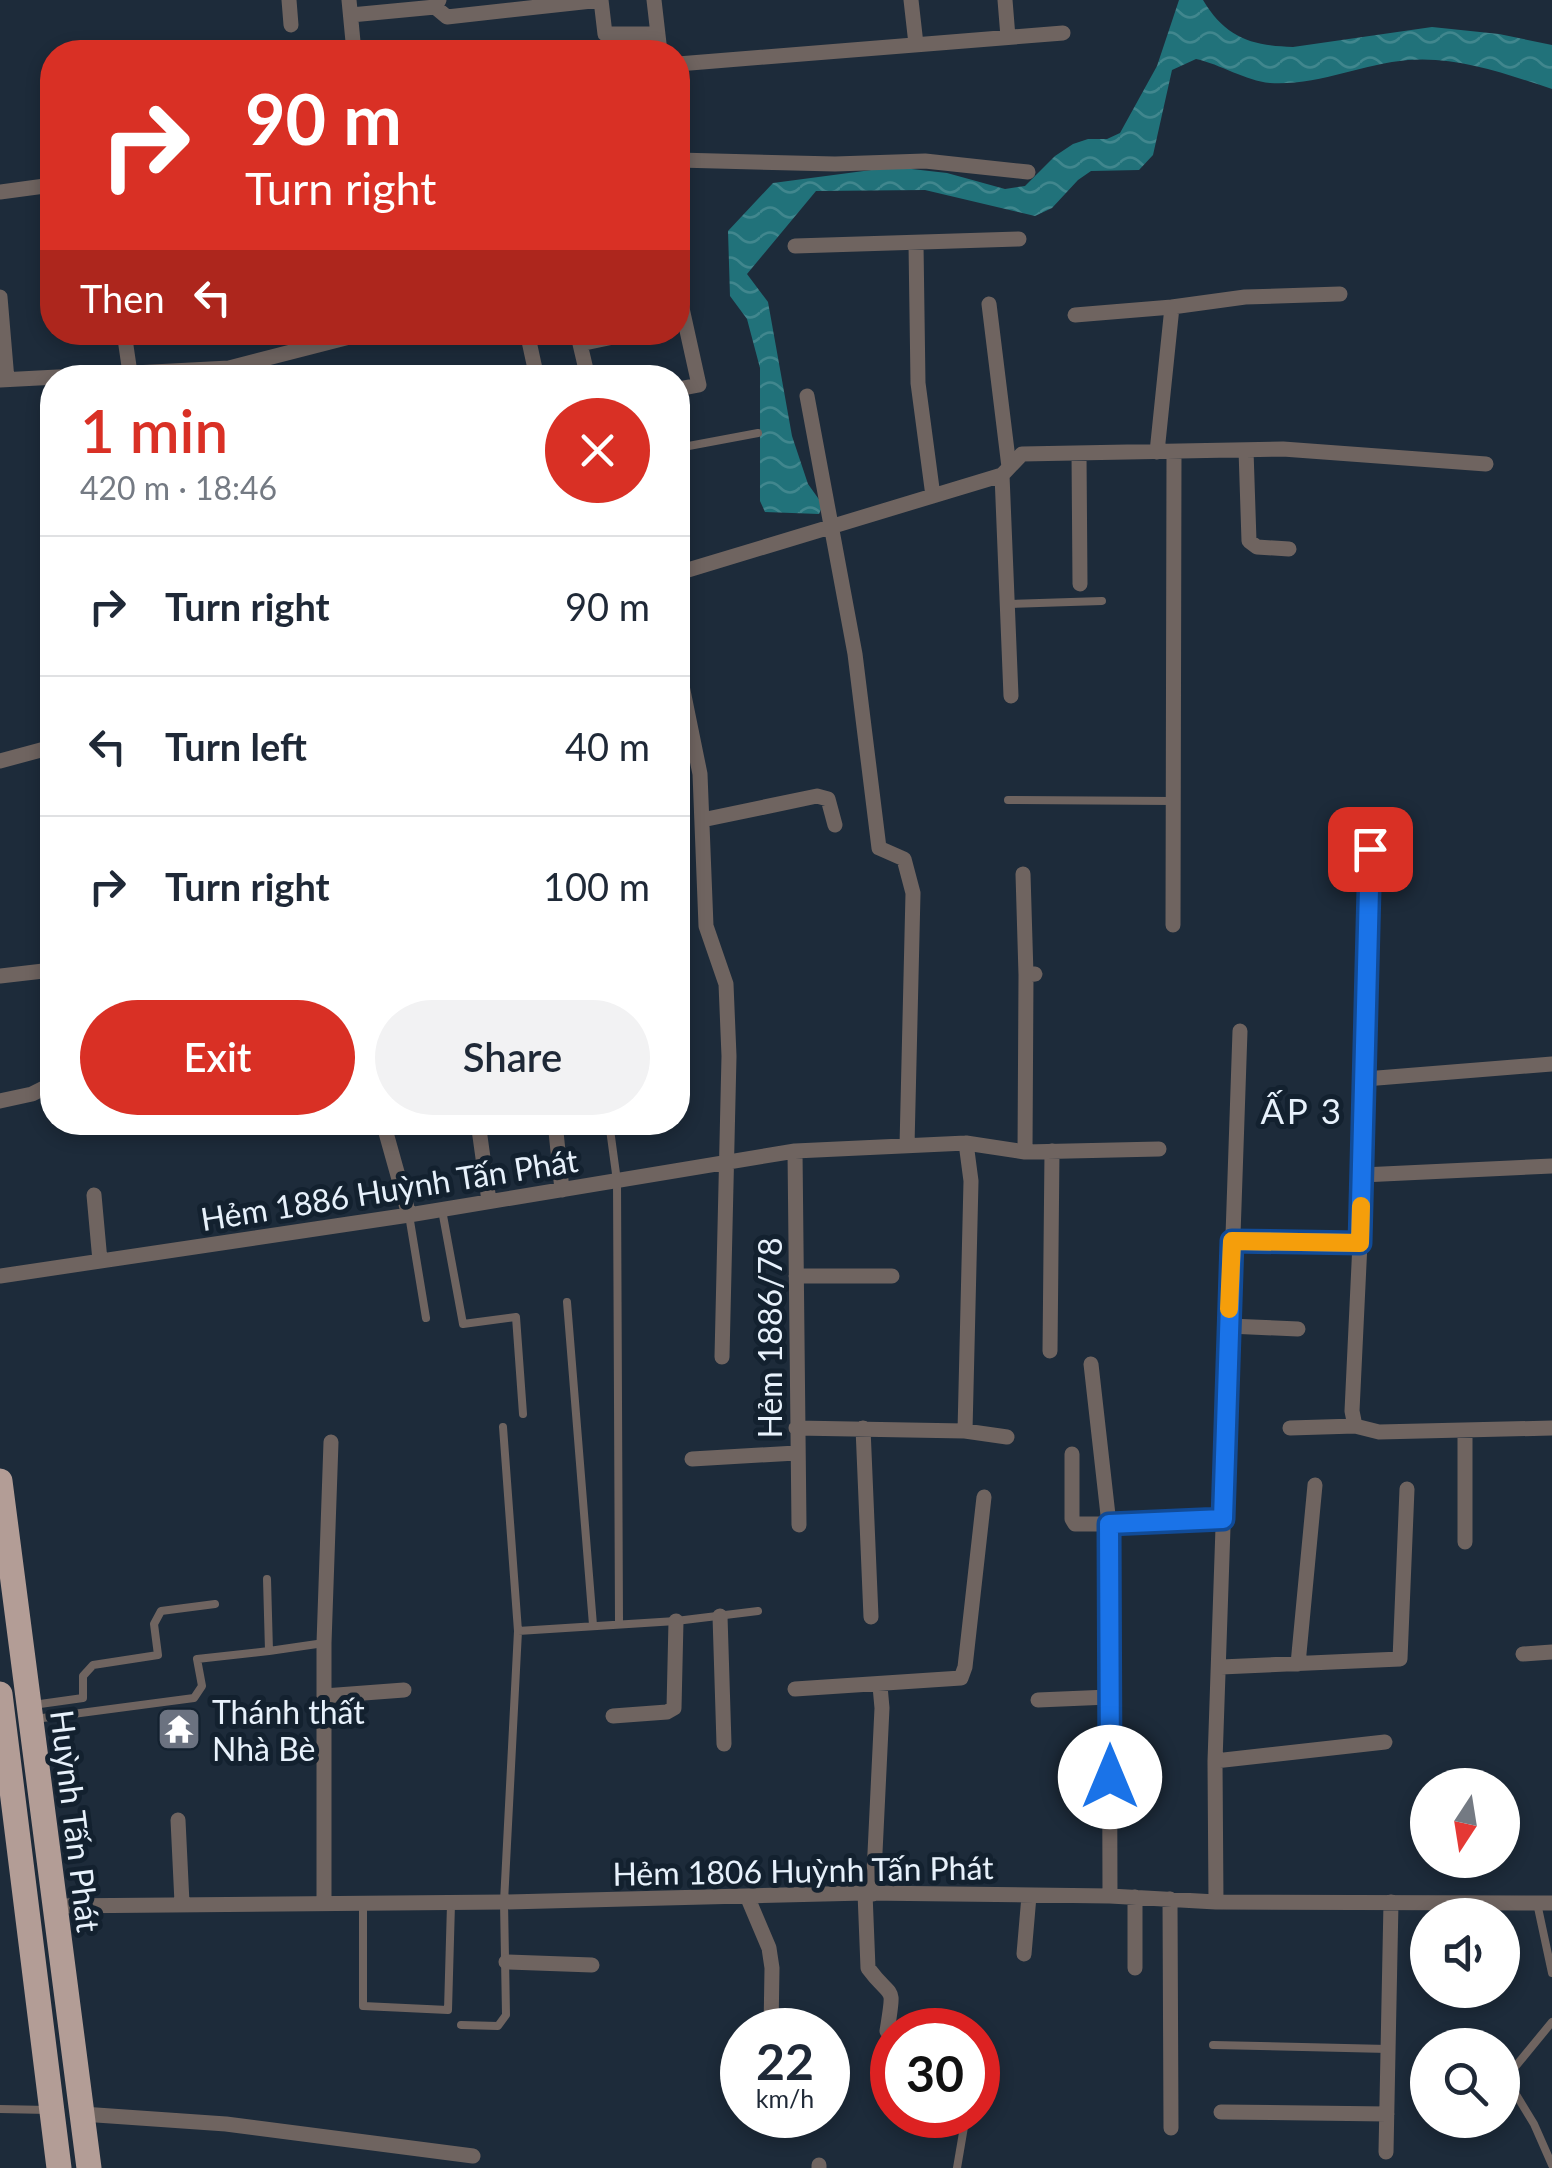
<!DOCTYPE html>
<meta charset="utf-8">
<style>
:root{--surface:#fff;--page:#f2f2f3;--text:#1f2937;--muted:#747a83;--line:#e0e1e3;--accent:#d93025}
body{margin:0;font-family:Lato,sans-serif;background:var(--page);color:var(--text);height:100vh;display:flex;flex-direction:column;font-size:38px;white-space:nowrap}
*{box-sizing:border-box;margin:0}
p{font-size:32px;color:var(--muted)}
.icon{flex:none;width:55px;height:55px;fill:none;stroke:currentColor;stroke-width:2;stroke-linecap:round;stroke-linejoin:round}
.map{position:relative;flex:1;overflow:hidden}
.drawer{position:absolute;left:40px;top:365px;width:650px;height:770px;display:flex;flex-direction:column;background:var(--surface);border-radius:40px;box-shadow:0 5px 15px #0003}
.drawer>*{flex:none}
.banner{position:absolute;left:40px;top:40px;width:650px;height:305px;border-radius:40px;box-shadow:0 5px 15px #0003;background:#d93025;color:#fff;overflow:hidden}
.needle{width:65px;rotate:192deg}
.buttons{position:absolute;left:1410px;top:1768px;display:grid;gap:20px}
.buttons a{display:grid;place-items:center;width:110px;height:110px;border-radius:50%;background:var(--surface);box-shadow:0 5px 15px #0003;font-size:50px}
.speed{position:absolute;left:720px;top:2008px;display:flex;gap:20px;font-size:50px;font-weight:700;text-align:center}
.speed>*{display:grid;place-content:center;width:130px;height:130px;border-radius:50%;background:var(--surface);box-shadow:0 5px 15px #0003;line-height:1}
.speed small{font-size:25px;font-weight:400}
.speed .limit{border:15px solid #d22;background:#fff;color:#111}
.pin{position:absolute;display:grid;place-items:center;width:85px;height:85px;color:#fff;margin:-42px;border-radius:20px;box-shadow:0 5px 15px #0006}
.me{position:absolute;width:110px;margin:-55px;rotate:0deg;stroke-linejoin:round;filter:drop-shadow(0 0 8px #0008)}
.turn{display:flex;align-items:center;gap:35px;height:210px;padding:0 40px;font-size:45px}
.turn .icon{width:130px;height:130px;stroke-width:2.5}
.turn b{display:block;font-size:70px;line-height:85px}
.then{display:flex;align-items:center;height:95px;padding:0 40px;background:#0003;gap:20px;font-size:38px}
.round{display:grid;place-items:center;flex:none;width:105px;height:105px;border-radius:52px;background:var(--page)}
.head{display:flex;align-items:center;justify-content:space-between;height:170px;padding:0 40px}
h1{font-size:60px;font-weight:600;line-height:75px;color:var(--accent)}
.button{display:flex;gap:20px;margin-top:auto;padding:20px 40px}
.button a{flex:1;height:115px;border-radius:60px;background:var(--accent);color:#fff;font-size:40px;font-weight:600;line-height:115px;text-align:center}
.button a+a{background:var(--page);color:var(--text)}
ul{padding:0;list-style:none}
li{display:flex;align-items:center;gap:30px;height:140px;padding:0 40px;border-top:2px solid var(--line)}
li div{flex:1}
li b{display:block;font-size:38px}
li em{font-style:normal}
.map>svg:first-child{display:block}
.water{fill:url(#water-waves)}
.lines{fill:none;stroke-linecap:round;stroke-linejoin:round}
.service{stroke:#6f6460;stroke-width:8}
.minor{stroke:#6f6460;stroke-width:15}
.primary{stroke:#b39d96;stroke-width:25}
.route-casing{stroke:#114b97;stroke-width:25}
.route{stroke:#1a73e8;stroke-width:18}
.slow{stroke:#f59e0b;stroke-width:18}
.labels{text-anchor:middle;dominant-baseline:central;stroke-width:10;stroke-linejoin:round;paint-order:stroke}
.street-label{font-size:32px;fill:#e7f1fb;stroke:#13212f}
.poi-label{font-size:32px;fill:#e7f1fb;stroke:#13212f;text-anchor:start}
.neighbourhood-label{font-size:35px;letter-spacing:2.5px;fill:#e7f1fb;stroke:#13212f}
</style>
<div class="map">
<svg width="1552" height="2168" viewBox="0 0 1552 2168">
<defs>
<pattern id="water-waves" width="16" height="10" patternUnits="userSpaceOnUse" patternTransform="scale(2.5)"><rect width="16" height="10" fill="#21727a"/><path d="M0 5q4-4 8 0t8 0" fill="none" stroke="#41878e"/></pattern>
</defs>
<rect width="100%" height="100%" fill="#1d2b3a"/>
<path class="water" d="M 1179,0 L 1203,0 C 1225,37 1251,46 1293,47 L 1432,27 L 1499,34 L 1552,45 L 1552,89 C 1506,74 1458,56 1408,60 C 1362,64 1317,86 1270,83 C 1246,81 1220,64 1196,59 L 1172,70 L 1153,155 L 1139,170 L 1091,171 L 1078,180 L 1052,208 L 1035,216 L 925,190 L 816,191 L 747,274 L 768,302 L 792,436 L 808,484 L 823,505 L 819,514 L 765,512 L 760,501 L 760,368 L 747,319 L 730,296 L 728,231 L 773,183 L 894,167 L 947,173 L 1005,189 L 1025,186 L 1055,156 L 1073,144 L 1088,139 L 1107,139 L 1120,133 L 1157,66 Z"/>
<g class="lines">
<path class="service" d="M 678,448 L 758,433
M 1007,604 L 1102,601
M 1008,800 L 1173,801
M 609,1122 L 617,1181 L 619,1622
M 442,1210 L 463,1324 L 516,1317 L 523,1414
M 409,1215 L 426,1318
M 567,1302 L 593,1625
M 503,1427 L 518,1631 L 676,1621 L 758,1611
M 267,1579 L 269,1651 L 324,1643
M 33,1705 L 83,1698 L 83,1676 L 93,1665 L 158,1655 L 154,1624 L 161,1611 L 215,1604
M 35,1719 L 194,1698 L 202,1686 L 197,1659 L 269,1651
M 363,1902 L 363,2006 L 448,2010 L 451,1904
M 1537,1903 L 1552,1973
M 1552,2022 L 1506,2078 L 1534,2124 L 1552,2165
M 461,2025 L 498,2026 L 506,2015 L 504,1902 L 518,1631
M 1213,2045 L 1388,2049
M 0,2109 L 48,2110
M 957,2168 L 966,2115"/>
<path class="minor" d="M 289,0 L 291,25
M 349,0 L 354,52
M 654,0 L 660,52
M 911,0 L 916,44
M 1005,0 L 1008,37
M 435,7 L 447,17 L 601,0 L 605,34 L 658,34
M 351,15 L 435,7 L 439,0
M 678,64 L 1063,33
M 678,160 L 835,164 L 925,161 L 1028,172
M 678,186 L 678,226
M 0,192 L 52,185
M 916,244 L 918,383 L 933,496
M 795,246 L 1019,239
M 678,290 L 699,385 L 678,389
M 0,297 L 7,380
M 989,304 L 1009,467
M 1075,315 L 1172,307
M 124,332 L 130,373
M 527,332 L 537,378
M 588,378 L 580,344 L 637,332
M 0,380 L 229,368 L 369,332
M 807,396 L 855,654 L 879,848 L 904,859 L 913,893 L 907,1146
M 1246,450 L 1249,541 L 1257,547 L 1289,549
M 1157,452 L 1172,307 L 1245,297 L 1340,294
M 1079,453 L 1080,584
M 1002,475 L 1011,696
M 678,573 L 1002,475 L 1022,454 L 1283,449 L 1486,464
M 678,666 L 700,774 L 706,926 L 726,984 L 729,1056 L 722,1357
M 0,761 L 52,747
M 702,820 L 817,796 L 828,799 L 835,825
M 1370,849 L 1360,1243 L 1352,1411 L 1355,1426 L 1379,1432 L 1552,1428
M 1023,874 L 1026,975
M 1173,925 L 1174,452
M 0,976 L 52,970
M 1365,1079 L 1552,1064
M 0,1101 L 32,1094 L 52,1084
M 383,1122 L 409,1215
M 478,1122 L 489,1201
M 555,1122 L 562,1190
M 795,1151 L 799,1525
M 1025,1152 L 1026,975 L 1035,974
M 1362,1175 L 1552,1166
M 94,1195 L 100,1261
M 1232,1241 L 1360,1243
M 0,1276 L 409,1215 L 795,1151 L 966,1143 L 1025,1152 L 1159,1149
M 796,1276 L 892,1276
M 1229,1326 L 1298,1329
M 1050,1351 L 1052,1151
M 796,1428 L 965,1431 L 1007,1437
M 863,1428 L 871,1617
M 1290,1428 L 1355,1426
M 965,1431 L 971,1181 L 966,1143
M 1072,1454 L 1072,1519 L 1075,1524 L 1109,1524 L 1091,1364
M 692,1459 L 796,1453
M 1465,1542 L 1465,1430
M 720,1616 L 724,1744
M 1523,1654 L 1552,1652
M 1298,1664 L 1315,1485
M 1221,1667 L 1400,1659 L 1407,1489
M 795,1689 L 961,1678 L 965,1667 L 984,1497
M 324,1696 L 404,1690
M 1038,1700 L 1109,1697
M 613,1716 L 667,1712 L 674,1708 L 676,1621
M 1215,1761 L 1385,1742
M 178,1820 L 182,1903
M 865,1893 L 868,1968 C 893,2002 895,1981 887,2031
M 873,1894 L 882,1708 L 880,1686
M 747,1896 L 769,1948 L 772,1968 L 771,2030
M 1110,1896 L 1109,1524 L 1223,1519
M 1170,1899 L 1171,2128
M 324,1902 L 324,1643 L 331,1442
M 1216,1902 L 1215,1761 L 1240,1031
M 54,1906 L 504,1902 L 865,1893 L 1110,1896 L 1216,1902 L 1552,1903
M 1024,1954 L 1029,1896
M 506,1962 L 592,1965
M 1135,1968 L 1135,1897
M 1221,2112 L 1387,2114
M 82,2114 L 226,2124 L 473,2156
M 1386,2152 L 1391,1902
M 819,2165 L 819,2168"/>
<path class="primary" d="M 0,1481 L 89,2168
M 0,1694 L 59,2168"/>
</g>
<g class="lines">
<defs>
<path id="route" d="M 1110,1777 L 1109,1524 L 1223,1519 L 1232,1241 L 1360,1243 L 1370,849"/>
</defs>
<use href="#route" class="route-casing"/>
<use href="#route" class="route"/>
<path class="slow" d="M 1229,1309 L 1232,1241 L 1360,1243 L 1361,1206"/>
</g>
<defs>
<symbol id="temple-square" viewBox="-11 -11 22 22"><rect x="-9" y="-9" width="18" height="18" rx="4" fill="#6b7280" stroke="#13212f"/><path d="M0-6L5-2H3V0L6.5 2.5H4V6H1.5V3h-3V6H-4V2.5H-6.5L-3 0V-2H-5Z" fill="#fff"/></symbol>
</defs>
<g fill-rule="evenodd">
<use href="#temple-square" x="154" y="1704" width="50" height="50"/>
</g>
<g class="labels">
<g class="street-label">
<text transform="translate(389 1189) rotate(-9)">Hẻm 1886 Huỳnh Tấn Phát</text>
<text transform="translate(769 1338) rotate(-90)">Hẻm 1886/78</text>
<text transform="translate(76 1821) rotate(83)">Huỳnh Tấn Phát</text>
<text transform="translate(803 1870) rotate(-1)">Hẻm 1806 Huỳnh Tấn Phát</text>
</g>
<g class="poi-label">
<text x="212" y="1711">Thánh thất<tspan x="212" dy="37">Nhà Bè</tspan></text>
</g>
<g class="neighbourhood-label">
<text x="1302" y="1110">ẤP 3</text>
</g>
</g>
</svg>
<div class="buttons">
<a><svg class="needle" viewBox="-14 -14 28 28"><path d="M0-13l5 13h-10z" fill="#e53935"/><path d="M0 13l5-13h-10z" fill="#747a83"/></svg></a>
<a><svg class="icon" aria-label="sound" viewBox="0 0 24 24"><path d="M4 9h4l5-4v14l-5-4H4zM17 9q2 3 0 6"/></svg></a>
<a><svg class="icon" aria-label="search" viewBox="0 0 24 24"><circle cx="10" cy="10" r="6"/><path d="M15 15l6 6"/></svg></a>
</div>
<div class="speed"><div>22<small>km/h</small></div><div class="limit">30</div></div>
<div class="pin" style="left:1370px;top:849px;background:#d93025"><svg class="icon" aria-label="arrive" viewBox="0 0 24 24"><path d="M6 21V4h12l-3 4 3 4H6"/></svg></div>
<svg class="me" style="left:1110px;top:1777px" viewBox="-20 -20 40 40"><circle r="19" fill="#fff"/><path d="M0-13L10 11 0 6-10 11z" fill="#1a73e8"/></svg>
<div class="banner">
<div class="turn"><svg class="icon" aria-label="right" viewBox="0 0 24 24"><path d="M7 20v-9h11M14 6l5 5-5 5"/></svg><div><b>90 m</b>Turn right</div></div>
<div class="then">Then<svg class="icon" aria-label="left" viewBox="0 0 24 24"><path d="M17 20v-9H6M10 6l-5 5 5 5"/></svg></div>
</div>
<section class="drawer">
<div class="head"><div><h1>1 min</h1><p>420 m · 18:46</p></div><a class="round" style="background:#d93025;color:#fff"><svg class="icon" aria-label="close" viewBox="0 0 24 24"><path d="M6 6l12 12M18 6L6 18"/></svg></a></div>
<ul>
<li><svg class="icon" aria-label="right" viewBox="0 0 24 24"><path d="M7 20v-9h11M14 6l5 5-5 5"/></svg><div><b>Turn right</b></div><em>90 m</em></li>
<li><svg class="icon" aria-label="left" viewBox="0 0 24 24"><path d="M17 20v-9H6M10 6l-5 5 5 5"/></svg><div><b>Turn left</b></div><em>40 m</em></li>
<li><svg class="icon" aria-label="right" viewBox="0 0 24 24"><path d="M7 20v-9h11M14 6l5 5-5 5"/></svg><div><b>Turn right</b></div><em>100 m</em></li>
</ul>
<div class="button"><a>Exit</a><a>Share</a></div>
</section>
</div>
